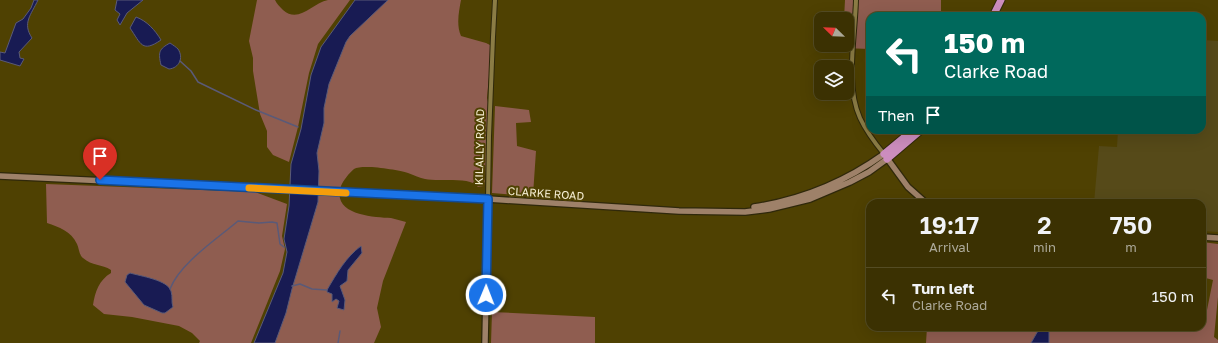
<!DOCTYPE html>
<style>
:root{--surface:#3b3102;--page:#42390c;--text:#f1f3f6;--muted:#aca999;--line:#544c24}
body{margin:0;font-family:"Golos Text",sans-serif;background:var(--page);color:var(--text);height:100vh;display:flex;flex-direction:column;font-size:15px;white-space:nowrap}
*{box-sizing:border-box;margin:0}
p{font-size:13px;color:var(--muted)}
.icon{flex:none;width:22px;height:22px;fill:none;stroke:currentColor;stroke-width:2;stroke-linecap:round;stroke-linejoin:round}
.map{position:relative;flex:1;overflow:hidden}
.side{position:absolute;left:866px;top:199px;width:340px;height:132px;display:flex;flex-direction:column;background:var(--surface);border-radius:12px;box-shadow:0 4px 16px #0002,0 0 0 1px var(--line)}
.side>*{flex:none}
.hud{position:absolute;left:866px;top:12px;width:340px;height:122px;border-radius:12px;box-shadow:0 4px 16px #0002,0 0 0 1px var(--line);background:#00695c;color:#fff;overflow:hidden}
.needle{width:26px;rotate:293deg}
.buttons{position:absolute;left:814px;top:12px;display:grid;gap:8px}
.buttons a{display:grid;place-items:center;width:40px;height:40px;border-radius:8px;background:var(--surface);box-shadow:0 4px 16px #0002,0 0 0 1px var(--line);font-size:20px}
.pin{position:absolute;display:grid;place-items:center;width:34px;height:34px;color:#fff;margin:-41px -17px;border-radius:50% 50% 50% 0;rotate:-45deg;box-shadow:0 0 4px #0007}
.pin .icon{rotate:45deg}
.me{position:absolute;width:44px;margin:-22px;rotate:1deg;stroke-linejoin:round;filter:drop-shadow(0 0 3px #0008)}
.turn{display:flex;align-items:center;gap:14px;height:84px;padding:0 12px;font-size:18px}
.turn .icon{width:52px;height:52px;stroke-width:2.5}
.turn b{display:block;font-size:28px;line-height:34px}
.then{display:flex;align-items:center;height:38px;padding:0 12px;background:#0003;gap:8px;font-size:15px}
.eta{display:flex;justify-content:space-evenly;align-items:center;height:68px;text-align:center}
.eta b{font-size:24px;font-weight:600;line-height:28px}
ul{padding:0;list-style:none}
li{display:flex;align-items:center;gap:12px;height:56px;padding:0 12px;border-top:1px solid var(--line)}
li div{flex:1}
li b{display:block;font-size:15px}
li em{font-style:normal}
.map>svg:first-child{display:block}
.built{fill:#564a19}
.green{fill:#8f5d50}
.water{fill:#181b53;stroke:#5a5a78}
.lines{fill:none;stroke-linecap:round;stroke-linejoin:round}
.stream{stroke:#5a5a78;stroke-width:1.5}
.street-casing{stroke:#2f280b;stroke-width:6}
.secondary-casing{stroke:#2f280b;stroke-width:8}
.highway-casing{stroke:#2f280b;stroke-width:9}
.street{stroke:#8b7c45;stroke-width:4}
.secondary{stroke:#9e8169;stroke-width:5.5}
.highway{stroke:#cc8dbe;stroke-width:7}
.route-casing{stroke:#114b97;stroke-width:10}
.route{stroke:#1a73e8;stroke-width:7}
.slow{stroke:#f59e0b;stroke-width:7}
.labels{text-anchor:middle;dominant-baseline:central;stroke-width:4;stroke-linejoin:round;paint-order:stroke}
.street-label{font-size:11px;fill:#f4ecd0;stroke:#4f4102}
</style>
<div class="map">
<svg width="1218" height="343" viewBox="0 0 1218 343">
<rect width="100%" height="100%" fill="#4f4102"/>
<path class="built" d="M 1202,40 L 1218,41 L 1218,232 L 1202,231 L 1202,203 L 1094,203 L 1099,146 L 1117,147 L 1118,130 L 1202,130 Z"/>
<path class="green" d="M 257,0 L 275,0 C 277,4 279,6 283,10 C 299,24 312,3 328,0 C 335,0 343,0 350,0 L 318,44 L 309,73 L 298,127 L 289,162 L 273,155 L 267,147 L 267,131 L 260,114 L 253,71 L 253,58 L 249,41 Z
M 384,0 L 461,0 C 459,11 456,25 461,36 L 486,43 L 492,46 L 487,98 L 489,106 L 485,180 L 484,186 L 478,187 C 471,176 438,182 425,179 C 420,178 414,175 408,173 C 398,170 363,164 354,169 C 349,173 343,181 341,186 C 331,215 373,217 391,218 C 396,219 401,221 406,222 L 383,281 L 377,308 L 381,327 L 374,343 L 273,343 L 316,151 L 328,82 L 344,40 Z
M 845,0 L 941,0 L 941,16 L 870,16 L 870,49 L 842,48 L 842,45 L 847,45 L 847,19 L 844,19 Z
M 495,106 L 529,110 L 531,122 L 516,123 L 517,146 L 536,151 L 533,195 L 529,196 L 492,193 Z
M 46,184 L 255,192 L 287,204 L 282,236 L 285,249 L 280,271 L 251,343 L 199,343 L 200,341 L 192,333 L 179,326 L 132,317 L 104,314 L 93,305 C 95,292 99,280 111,273 L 111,270 C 102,264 92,266 83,258 C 79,255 79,248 77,244 C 71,231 59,227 47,223 Z
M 1202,242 L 1218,244 L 1218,297 L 1214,337 L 1218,340 L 1218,343 L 926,343 L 927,327 L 1202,327 L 1202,319 L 1205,320 L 1213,280 L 1202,277 Z
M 492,312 L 595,317 L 595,343 L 491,343 Z"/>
<path class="water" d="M 34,0 L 38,0 C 31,15 22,23 32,38 L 19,52 L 20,58 L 24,59 L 20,66 L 0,60 L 0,52 L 5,53 L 16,23 L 23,19 L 31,8 Z
M 117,0 L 143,0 L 127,13 L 120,25 L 117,20 L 120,14 L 115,10 Z
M 355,0 L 388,0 L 350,36 L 346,42 L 329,84 L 324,108 L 324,123 L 317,153 L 319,171 L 318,202 L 292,289 L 286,313 L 275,343 L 254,343 L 283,273 L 287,252 L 284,239 L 289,206 L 291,164 L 301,129 L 311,75 L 321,47 Z
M 136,17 C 147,21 155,30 161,40 C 142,53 141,44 130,28 Z
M 170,43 C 173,45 176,47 178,49 C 184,58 179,68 169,69 L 161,65 C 158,52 159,49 170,43 Z
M 361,246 L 362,253 L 348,270 L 347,281 L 340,286 L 345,300 L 344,310 L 337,308 L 339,301 L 336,299 L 332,302 L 332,294 L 327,292 L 327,290 C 337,273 346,257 361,246 Z
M 130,273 C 140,276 168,280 171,291 C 173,297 171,302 173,307 L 165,313 L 162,313 L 144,305 L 125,282 L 127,275 Z
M 1045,327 L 1049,329 L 1049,343 L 1031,343 L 1039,329 Z"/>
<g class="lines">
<path class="stream" d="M 180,61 L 191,71 L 198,82 L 256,110 L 298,127
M 292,286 L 300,284 L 312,289 L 327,290
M 170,289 C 180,263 217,239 238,221 L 259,223 L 272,222 L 277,223 L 280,244 L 284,247
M 338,343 L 340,331"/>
<defs>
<path id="street" d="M 856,0 C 855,37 845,85 860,118 C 866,131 875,143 884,154
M 488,199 L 489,136 L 493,37 L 495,0"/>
<path id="secondary" d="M 0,176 L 488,199 L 679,211 L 745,212 L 769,209 L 810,199 L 850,182 L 869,172 L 887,159
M 754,207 C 801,200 845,182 884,154 L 908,187 L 926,203
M 1202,237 L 1218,238
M 485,343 L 488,199"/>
<path id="highway" d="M 993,16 L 1001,0
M 884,154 L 913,130
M 887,159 L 921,130"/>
</defs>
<use href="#street" class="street-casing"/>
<use href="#secondary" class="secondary-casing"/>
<use href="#highway" class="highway-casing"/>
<use href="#street" class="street"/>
<use href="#secondary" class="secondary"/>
<use href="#highway" class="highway"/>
</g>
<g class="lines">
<defs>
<path id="route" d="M 100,180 L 488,199 L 486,295"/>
</defs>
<use href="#route" class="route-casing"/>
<use href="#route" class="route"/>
<path class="slow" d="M 249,188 L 346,193"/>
</g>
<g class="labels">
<g class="street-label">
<text transform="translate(479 147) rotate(-89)">KILALLY ROAD</text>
<text transform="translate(546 193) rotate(4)">CLARKE ROAD</text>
</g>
</g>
</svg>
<div class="buttons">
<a><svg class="needle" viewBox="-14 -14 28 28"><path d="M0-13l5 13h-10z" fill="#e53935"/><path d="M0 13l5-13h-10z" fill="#aca999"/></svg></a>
<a><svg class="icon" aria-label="layers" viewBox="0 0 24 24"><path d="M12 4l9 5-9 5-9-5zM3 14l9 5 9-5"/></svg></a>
</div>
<div class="pin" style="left:100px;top:180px;background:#d93025"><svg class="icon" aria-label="arrive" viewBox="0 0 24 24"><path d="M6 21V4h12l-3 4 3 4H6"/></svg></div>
<svg class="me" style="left:486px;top:295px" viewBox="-20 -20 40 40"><circle r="17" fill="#1a73e8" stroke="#fff" stroke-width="3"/><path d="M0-11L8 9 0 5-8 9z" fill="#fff"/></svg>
<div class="hud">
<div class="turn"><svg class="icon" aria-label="left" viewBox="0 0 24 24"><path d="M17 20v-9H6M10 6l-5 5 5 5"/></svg><div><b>150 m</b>Clarke Road</div></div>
<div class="then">Then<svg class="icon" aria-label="arrive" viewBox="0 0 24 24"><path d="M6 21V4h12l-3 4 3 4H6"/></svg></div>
</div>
<section class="side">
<div class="eta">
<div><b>19:17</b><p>Arrival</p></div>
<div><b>2</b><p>min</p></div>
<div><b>750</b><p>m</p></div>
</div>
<ul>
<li><svg class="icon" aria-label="left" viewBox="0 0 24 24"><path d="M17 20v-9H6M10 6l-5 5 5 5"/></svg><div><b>Turn left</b><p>Clarke Road</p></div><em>150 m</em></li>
</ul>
</section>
</div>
